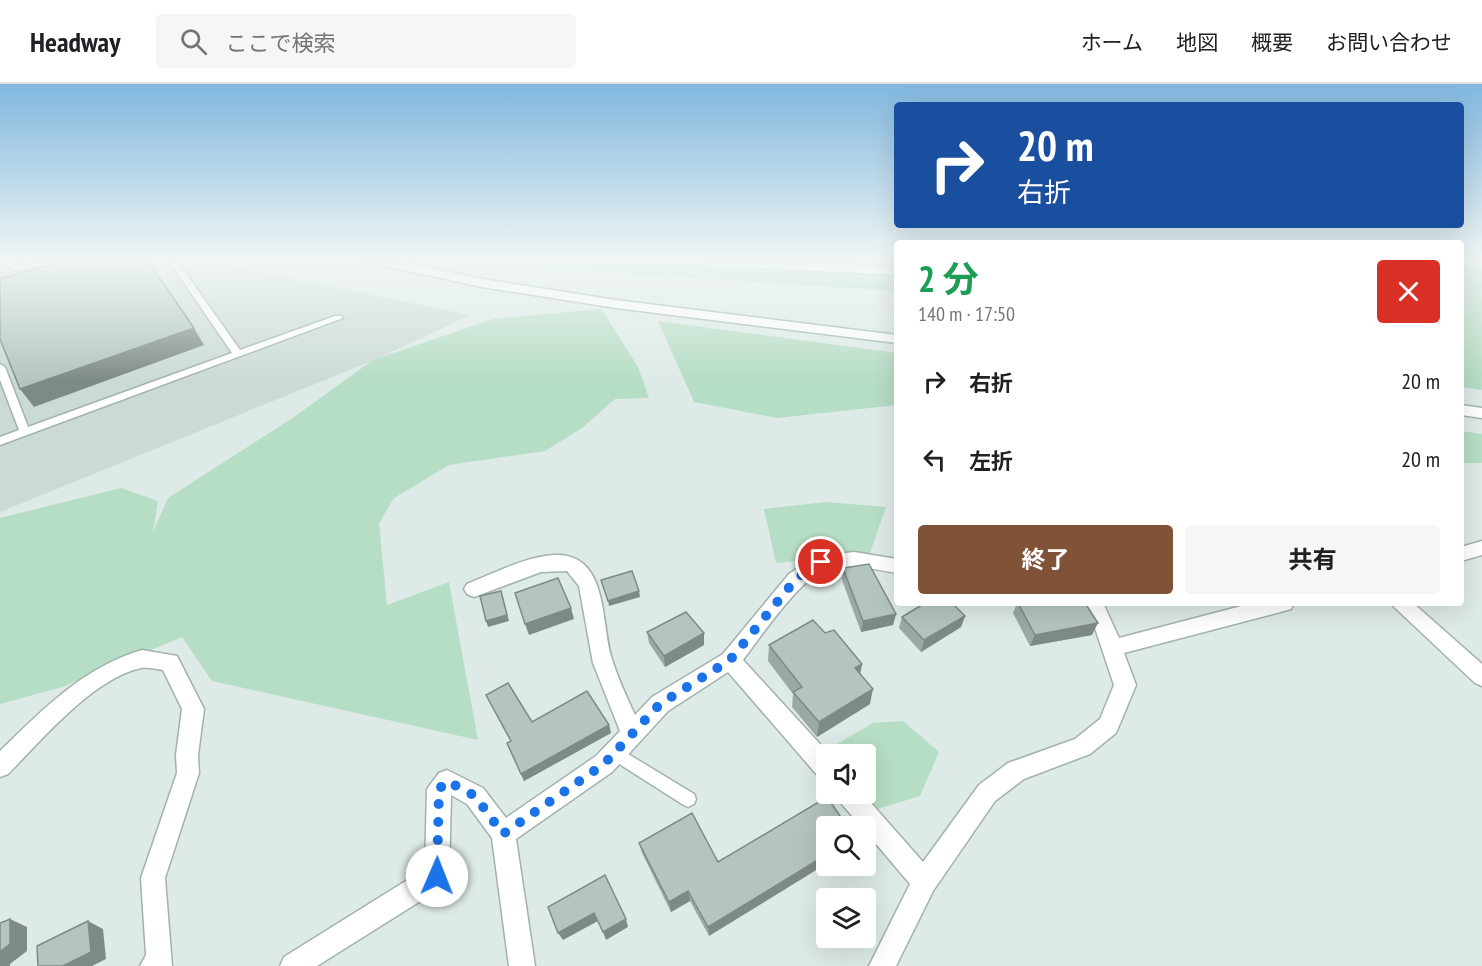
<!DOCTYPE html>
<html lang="ja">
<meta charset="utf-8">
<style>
:root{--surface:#fff;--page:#f6f6f6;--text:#202124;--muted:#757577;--line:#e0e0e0;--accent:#805238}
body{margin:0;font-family:"PT Sans Narrow","Noto Sans JP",sans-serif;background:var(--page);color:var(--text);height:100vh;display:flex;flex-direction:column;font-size:22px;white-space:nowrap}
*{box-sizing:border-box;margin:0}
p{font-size:20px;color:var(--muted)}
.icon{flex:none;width:33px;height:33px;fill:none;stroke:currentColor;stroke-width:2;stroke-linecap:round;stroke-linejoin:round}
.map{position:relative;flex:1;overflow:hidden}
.sheet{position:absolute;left:894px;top:156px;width:570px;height:366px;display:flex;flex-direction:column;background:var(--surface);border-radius:6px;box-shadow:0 6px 24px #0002}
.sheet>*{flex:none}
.guide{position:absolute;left:894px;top:18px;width:570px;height:126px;border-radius:6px;box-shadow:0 6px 24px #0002;background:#1a4fa0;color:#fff;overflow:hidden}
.controls{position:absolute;left:816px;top:660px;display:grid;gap:12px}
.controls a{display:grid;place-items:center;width:60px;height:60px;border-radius:6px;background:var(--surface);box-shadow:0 6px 24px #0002;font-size:30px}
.pin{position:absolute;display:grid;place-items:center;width:51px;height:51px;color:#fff;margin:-26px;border:3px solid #fff;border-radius:50%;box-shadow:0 2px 6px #0007}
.me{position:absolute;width:66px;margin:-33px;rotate:1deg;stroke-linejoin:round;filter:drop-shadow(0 0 4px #0008)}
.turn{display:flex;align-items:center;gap:21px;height:126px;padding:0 24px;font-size:27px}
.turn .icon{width:78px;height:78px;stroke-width:2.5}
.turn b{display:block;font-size:42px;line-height:51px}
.round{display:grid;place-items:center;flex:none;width:63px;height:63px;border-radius:6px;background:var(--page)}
.summary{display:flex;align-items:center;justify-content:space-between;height:102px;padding:0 24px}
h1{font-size:36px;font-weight:700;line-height:45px;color:#1e9e55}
.button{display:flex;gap:12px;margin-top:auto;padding:12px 24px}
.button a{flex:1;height:69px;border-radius:6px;background:var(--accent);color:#fff;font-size:24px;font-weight:700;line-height:69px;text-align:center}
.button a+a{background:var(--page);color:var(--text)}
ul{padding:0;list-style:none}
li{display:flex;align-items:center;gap:18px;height:78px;padding:0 24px}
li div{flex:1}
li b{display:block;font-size:22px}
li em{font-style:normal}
header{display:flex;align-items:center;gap:36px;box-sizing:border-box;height:84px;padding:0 30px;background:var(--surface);border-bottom:2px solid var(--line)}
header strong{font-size:28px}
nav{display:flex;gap:33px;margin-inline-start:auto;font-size:21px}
.search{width:420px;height:54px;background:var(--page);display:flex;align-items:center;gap:15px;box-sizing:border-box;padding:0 21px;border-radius:6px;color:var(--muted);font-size:22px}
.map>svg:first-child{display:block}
.built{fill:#ccdad6}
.green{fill:#b6ddc5}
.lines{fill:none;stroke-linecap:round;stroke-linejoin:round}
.lane-casing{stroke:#a1b2af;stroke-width:3}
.street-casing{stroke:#a1b2af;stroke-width:3}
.secondary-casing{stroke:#9db6b0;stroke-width:3}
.lane{fill:#fff;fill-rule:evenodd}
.street{fill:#fff;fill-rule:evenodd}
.secondary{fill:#fff;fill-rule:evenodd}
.wall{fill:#9ba9a5}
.shaded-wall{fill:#7e8a86}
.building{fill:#b4c5c0;stroke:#7e8a86;stroke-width:1.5}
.route{stroke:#1a73e8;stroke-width:10;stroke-dasharray:0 18}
</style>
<header>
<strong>Headway</strong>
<div class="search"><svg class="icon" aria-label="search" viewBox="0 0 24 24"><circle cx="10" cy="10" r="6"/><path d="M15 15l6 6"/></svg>ここで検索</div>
<nav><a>ホーム</a><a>地図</a><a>概要</a><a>お問い合わせ</a></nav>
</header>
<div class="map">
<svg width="1482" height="882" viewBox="0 0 1482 882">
<rect width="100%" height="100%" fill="#deeae7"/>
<path class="built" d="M 7,174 L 217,174 L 228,181 L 470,231 L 379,274 L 0,428 L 0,176 Z"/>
<path class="green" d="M 447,174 L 897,174 L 897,207 L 552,185 Z
M 1461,174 L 1482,174 L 1482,306 L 1461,303 Z
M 601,225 L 638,283 L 649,314 L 615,315 L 582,344 L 545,367 L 449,381 L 394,414 L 379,439 L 387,521 L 449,498 L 478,656 L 212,597 L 182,553 L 62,603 L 0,620 L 0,434 L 121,404 L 158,417 L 153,448 L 168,414 L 294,333 L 373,276 L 493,235 Z
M 658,237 L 897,269 L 897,321 L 777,334 L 694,318 Z
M 1461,347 L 1482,350 L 1482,379 L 1461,379 Z
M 825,418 L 886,423 L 870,469 L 776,479 L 764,425 Z
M 903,637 L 939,668 L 920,712 L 871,727 L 859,710 L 866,710 L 866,670 L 832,670 L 828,665 L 873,639 Z"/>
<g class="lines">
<defs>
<path id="lane" d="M 0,174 L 6,174 L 17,181 L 57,174 L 73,174 L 69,177 L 16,187 L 0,178 Z
M 167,174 L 175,174 L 240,266 L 335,232 L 341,232 L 343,234 L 0,361 L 0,353 L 19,346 L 0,296 L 0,280 L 5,283 L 28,343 L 232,269 Z
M 615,662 L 694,710 L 696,715 L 694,720 L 688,723 L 682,720 L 610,674 L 608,669 L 610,664 Z"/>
<path id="street" d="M 1482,457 L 1482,471 L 1461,477 L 1461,463 Z
M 854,468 L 897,475 L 897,489 C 874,485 851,480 828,485 C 803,490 759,555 743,576 L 829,670 L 826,670 L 826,695 L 818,692 L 728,588 L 668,627 L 612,688 L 516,755 L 535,882 L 509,882 L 492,754 L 467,720 L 451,711 L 449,792 L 446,801 L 317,882 L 280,882 L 284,873 L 425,785 L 427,705 L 439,689 L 447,686 L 483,704 L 506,734 L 596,672 L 620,647 L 593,579 L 579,502 L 567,487 L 541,488 L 474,513 L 467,510 L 464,505 L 467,500 C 495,489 524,473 554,471 C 608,468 601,537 611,572 C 617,592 626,612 635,631 L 652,613 L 723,570 L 789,490 L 814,473 Z
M 1083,519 L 1103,519 L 1119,554 L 1253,519 L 1294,519 L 1291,525 L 1284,527 L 1124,569 L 1136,601 L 1116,649 L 1090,670 L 1024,695 L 995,717 L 933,807 L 896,882 L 869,882 L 910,800 L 866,748 L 866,742 L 861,742 L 840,718 L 837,710 L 863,710 L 923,778 L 979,701 L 1008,679 L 1075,655 L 1100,635 L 1114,601 L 1093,538 Z
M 1390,519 L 1413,519 L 1482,580 L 1482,602 L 1475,599 Z
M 142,566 L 177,572 L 204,625 L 198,671 L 199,689 L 165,794 L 172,882 L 140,882 L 146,871 L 141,794 L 177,689 L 176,671 L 182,625 L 163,586 C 156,585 148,583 141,584 C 92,595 42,656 8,690 L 0,693 L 0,667 C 43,625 84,583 142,566 Z"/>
<path id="secondary" d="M 360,174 L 383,174 L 482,195 L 616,216 L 897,251 L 897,259 L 616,224 L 482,203 L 366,178 Z
M 708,174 L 897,183 L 897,191 L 703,181 L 703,175 Z
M 1461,321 L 1482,324 L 1482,334 L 1461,331 Z"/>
</defs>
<use href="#lane" class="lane-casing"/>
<use href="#street" class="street-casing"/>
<use href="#secondary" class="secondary-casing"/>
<use href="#lane" class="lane"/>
<use href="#street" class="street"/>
<use href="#secondary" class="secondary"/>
</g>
<path class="wall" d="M 623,174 L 688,174 L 687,178 Z
M 776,174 L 897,174 L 897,178 Z
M 843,484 L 896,530 L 893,541 L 861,548 L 842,496 Z
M 1017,519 L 1085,519 L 1092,551 L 1030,562 L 1013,529 Z
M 965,532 L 961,543 L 921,568 L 899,544 L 902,533 Z
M 647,548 L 704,549 L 704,561 L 665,583 L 649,559 Z
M 825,549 L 862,580 L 860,590 L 870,620 L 817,653 L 792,623 L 793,610 L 768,577 L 769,561 Z
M 486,611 L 532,638 L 609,641 L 611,649 L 524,697 L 507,659 L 511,657 Z
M 639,759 L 718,778 L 709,852 L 690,817 L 671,828 L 642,769 Z"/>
<path class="shaded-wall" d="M 194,244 L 204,261 L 34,323 L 20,305 Z
M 501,507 L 509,537 L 488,543 L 486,537 Z
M 639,507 L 640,513 L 609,522 L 608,517 Z
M 571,524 L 574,535 L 529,551 L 525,540 Z
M 896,530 L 893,541 L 861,548 L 863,537 Z
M 965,532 L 961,543 L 921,568 L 924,556 Z
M 1098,539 L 1092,551 L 1030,562 L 1035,551 Z
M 704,549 L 704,561 L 665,583 L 664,572 Z
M 862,580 L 859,596 L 855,584 Z
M 873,605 L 870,620 L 817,653 L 819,638 Z
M 609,641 L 611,649 L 524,697 L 521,690 Z
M 826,771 L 826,780 L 709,852 L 708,843 Z
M 688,807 L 690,817 L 671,828 L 669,818 Z
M 594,829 L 598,837 L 563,856 L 558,849 Z
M 10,835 L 27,843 L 27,867 L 10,880 L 10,882 L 0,882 L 0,868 Z
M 626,835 L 628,843 L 606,856 L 603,848 Z
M 88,837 L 103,845 L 106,875 L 92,882 L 63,882 Z"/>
<path class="building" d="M 72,174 L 146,174 L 194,244 L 20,305 L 0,255 L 0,195 Z
M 869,480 L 896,530 L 863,537 L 843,484 Z
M 632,487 L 639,507 L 608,517 L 601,496 Z
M 558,494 L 571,524 L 525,540 L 515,509 Z
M 501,507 L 507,531 L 486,537 L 480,512 Z
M 925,519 L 952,519 L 965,532 L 924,556 L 902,533 Z
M 1018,519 L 1085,519 L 1098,539 L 1035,551 Z
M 686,528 L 704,549 L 664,572 L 647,548 Z
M 813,536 L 825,549 L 834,546 L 862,580 L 855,584 L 873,605 L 819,638 L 793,608 L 802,603 L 769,561 Z
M 508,599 L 532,638 L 587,607 L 609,641 L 521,690 L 507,659 L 511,657 L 486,611 Z
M 827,713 L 847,742 L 826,742 L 826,771 L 708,843 L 688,807 L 669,818 L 639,759 L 692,729 L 718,778 Z
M 605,791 L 626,835 L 603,848 L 594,829 L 558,849 L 548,823 Z
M 10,835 L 10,860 L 0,868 L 0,839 Z
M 88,837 L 91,868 L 63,882 L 38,882 L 37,862 Z"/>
<linearGradient id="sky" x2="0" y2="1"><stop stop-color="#80b7df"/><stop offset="0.59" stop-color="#f0f6f4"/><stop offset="1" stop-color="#f0f6f4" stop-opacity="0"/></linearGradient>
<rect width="1482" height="297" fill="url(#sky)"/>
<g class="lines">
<path class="route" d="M 437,792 L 439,705 L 447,697 L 475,712 L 503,750 L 604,680 L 660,620 L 730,576 L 796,495 L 821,478"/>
</g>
</svg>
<div class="controls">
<a><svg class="icon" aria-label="sound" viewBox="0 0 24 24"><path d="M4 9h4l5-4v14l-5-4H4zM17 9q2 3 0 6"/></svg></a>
<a><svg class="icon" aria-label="search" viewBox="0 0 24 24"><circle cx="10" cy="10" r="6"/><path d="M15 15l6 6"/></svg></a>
<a><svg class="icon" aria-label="layers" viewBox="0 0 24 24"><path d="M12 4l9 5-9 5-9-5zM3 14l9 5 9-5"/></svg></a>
</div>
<div class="pin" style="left:821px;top:478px;background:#d93025"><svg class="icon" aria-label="arrive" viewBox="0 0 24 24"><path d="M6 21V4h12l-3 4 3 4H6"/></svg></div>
<svg class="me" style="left:437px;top:792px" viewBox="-20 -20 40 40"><circle r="19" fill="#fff"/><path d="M0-13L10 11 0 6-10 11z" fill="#1a73e8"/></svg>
<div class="guide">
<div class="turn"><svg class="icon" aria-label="right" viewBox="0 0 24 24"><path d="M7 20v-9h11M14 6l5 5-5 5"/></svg><div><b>20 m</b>右折</div></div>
</div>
<section class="sheet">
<div class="summary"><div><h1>2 分</h1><p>140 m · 17:50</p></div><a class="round" style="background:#d93025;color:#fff"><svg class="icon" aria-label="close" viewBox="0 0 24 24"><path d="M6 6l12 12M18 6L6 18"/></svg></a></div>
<ul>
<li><svg class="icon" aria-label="right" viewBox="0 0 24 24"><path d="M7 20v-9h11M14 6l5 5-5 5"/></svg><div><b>右折</b></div><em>20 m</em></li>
<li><svg class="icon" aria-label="left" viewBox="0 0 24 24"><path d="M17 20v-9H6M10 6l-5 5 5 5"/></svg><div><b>左折</b></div><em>20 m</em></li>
</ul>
<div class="button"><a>終了</a><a>共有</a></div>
</section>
</div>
